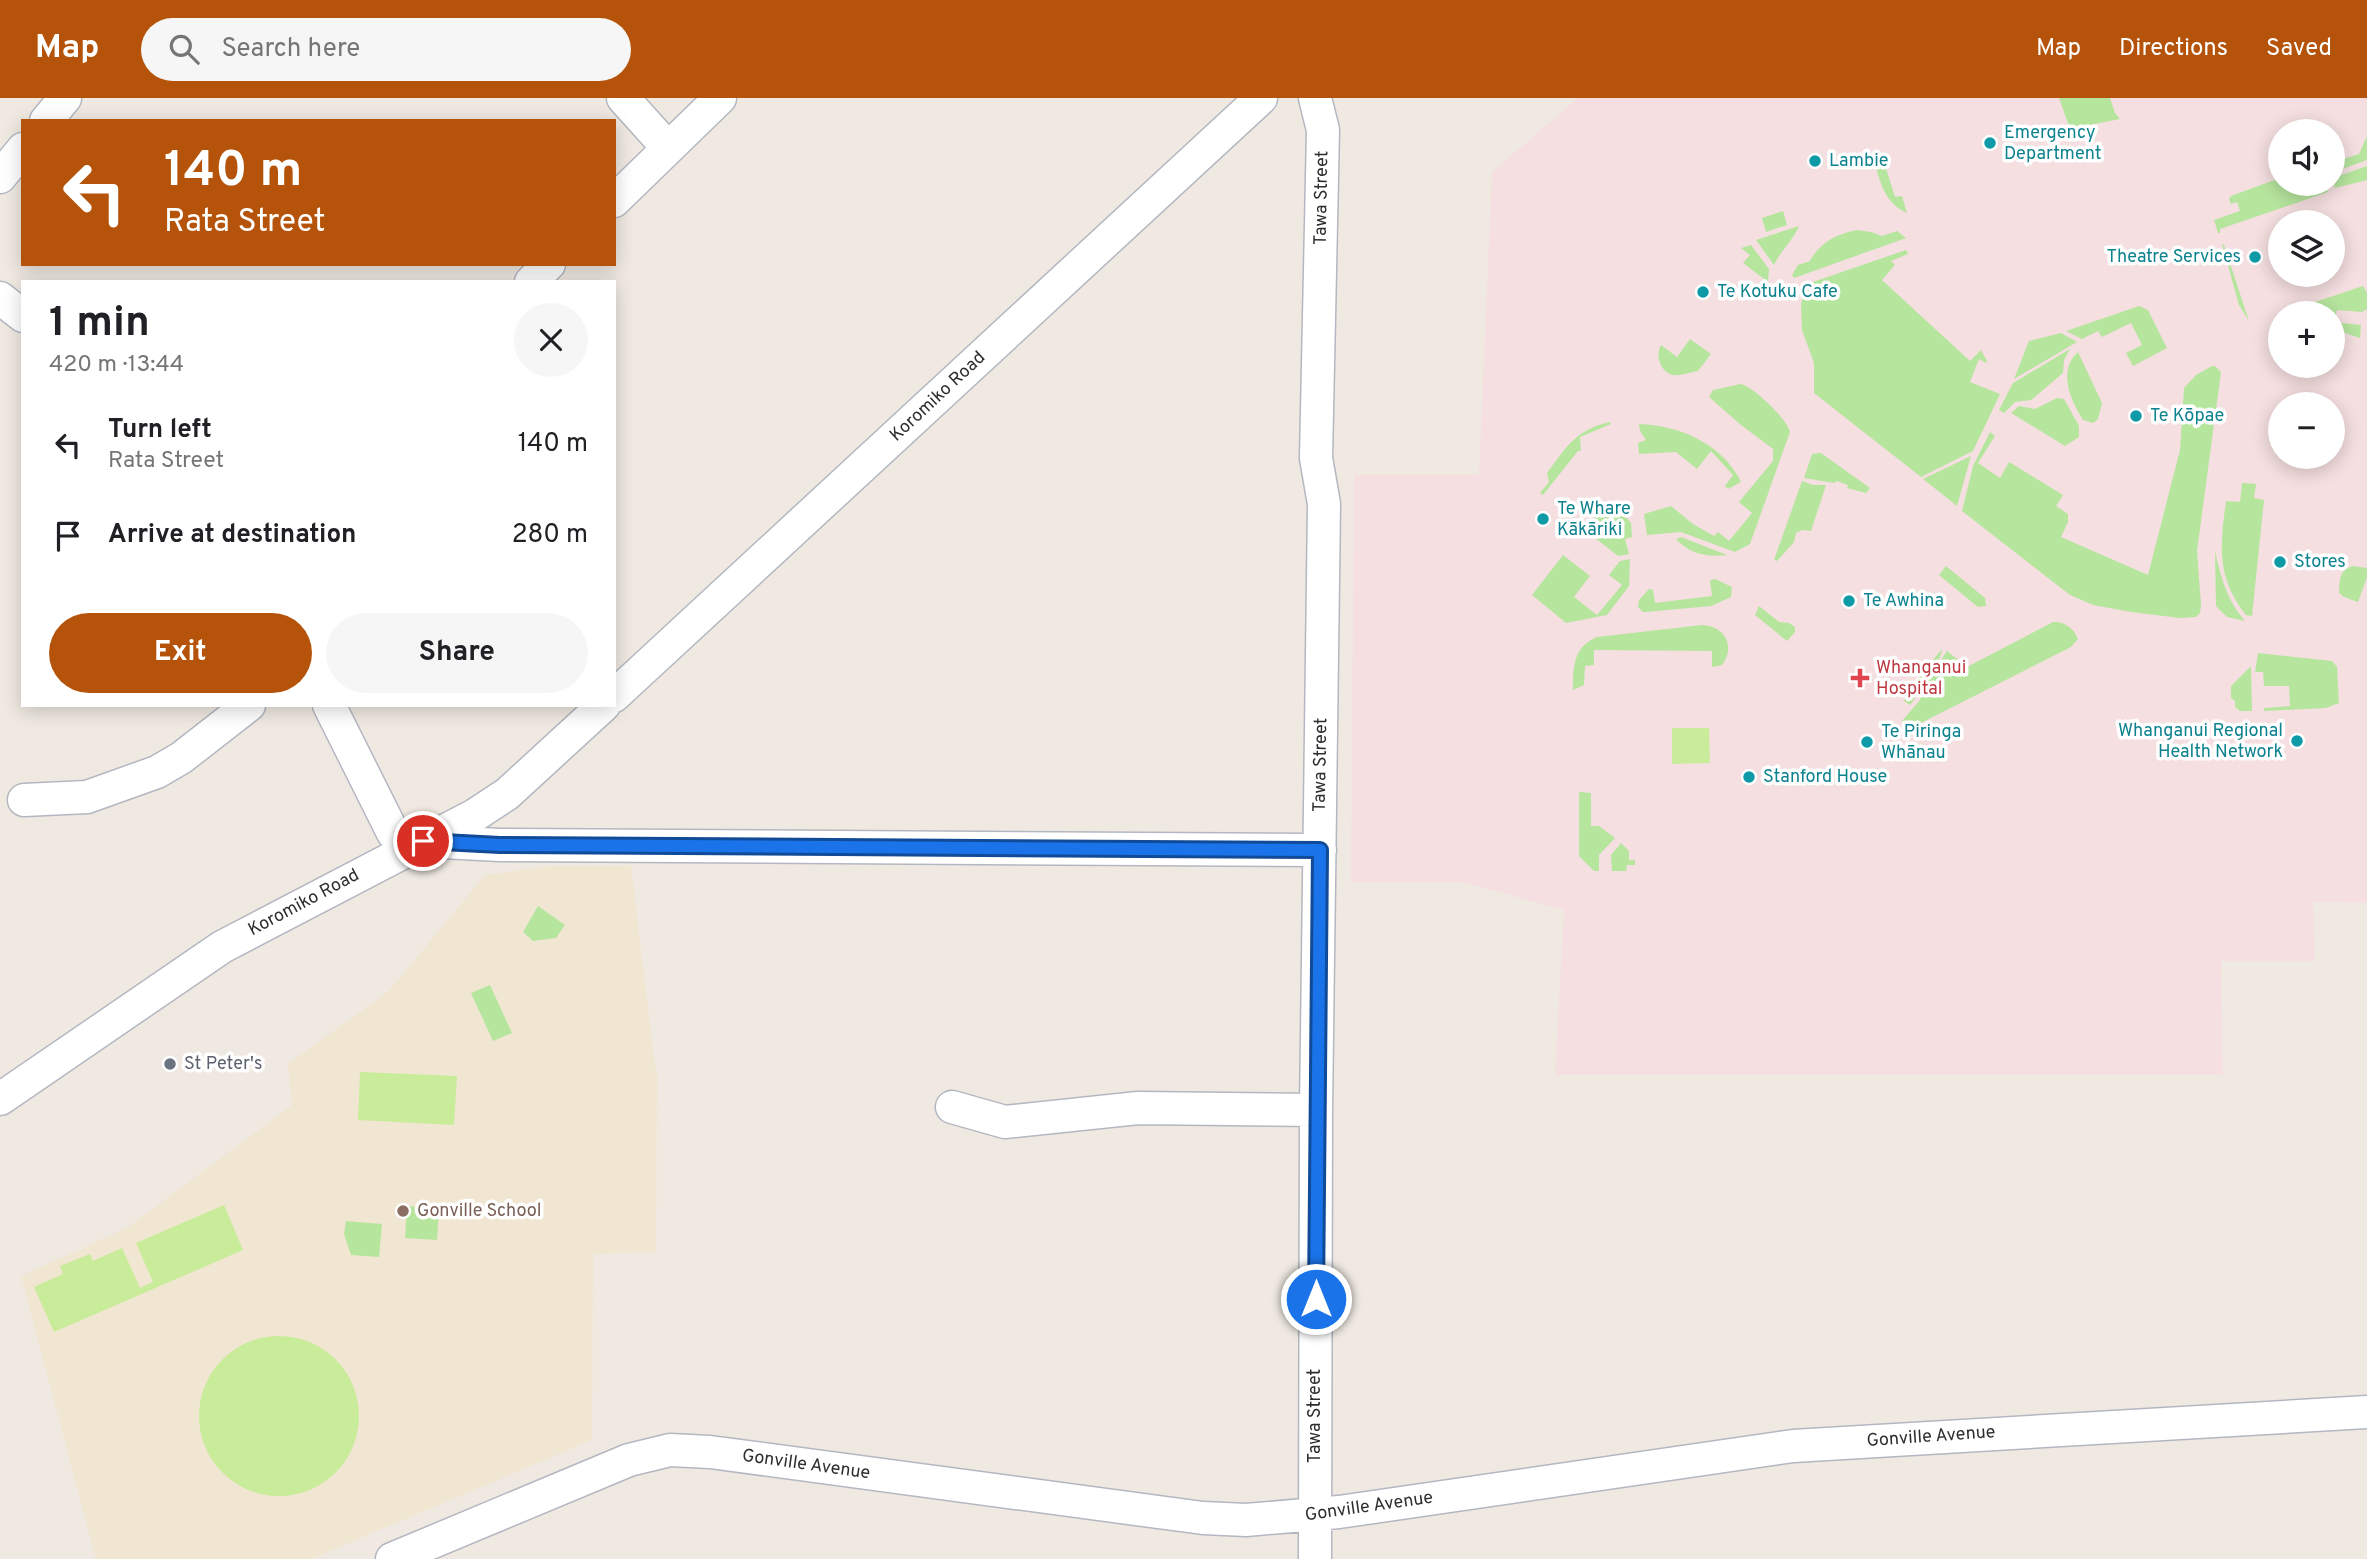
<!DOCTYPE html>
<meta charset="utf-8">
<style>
:root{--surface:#fff;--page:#f6f6f6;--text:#202124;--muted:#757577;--accent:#b45309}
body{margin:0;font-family:Overpass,sans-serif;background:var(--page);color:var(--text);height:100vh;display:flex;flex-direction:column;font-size:26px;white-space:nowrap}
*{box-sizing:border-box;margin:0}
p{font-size:23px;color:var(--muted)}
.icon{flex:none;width:38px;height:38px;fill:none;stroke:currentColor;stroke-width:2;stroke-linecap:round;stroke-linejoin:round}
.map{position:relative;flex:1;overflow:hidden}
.drawer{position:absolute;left:21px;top:182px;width:595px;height:427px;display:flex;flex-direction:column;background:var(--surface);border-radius:0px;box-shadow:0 4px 18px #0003}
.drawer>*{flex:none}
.banner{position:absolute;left:21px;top:21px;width:595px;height:147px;border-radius:0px;box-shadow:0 4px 18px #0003;background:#b45309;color:#fff;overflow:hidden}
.fabs{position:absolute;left:2268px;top:21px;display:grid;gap:14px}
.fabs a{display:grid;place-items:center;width:77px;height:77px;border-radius:50%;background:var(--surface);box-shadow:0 4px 18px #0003;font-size:35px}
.pin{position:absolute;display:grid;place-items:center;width:60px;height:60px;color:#fff;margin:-30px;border:4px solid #fff;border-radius:50%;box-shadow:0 2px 7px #0007}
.me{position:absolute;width:77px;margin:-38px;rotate:0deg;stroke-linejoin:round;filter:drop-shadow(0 0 5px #0008)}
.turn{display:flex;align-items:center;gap:24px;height:147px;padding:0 28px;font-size:32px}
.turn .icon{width:91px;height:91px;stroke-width:2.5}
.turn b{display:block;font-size:49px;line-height:60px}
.round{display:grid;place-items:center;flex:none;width:74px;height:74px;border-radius:37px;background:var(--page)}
.summary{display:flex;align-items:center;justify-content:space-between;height:119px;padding:0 28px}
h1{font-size:42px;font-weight:700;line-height:52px}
.cta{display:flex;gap:14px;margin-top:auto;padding:14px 28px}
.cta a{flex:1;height:80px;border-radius:42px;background:var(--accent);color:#fff;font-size:28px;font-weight:700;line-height:80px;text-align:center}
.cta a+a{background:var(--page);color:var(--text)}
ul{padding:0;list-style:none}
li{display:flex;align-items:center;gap:21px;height:91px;padding:0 28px}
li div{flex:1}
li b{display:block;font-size:26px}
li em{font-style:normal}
header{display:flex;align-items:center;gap:42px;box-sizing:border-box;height:98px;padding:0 35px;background:var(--accent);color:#fff}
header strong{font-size:33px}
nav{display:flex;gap:38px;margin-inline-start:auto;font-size:24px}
.search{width:490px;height:63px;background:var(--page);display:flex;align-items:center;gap:18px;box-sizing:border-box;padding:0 24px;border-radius:38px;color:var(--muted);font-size:26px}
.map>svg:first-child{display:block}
.education{fill:#f0e6d1}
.medical{fill:#f5dfe0;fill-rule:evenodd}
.green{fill:#b6e59e}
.pitch{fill:#c9ec9a}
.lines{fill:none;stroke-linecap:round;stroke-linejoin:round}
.minor-casing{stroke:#b4b7c1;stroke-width:35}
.minor{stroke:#fff;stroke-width:32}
.route-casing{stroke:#114b97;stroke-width:18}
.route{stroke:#1a73e8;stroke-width:12}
.culture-dot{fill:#0f9aa8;stroke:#fff;stroke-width:2.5}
.health-dot{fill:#e0444e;stroke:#fff;stroke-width:2.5}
.worship-dot{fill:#6b7280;stroke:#fff;stroke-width:2.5}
.education-dot{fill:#8d6e63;stroke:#fff;stroke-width:2.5}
.labels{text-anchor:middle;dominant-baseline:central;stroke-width:7;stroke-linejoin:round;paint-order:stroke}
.culture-label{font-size:18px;fill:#0d838f;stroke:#fff;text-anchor:start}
.street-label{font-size:18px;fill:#2e2e2e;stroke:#fff}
.health-label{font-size:18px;fill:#be3a42;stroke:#fff;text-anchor:start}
.worship-label{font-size:18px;fill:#5b616d;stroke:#fff;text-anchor:start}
.education-label{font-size:18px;fill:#785e54;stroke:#fff;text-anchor:start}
</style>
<header>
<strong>Map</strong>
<div class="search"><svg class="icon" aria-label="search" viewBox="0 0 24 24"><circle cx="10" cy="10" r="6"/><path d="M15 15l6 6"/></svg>Search here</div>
<nav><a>Map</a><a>Directions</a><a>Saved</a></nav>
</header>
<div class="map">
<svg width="2367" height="1461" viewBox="0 0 2367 1461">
<rect width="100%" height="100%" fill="#efe9e1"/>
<path class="education" d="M 552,768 L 631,768 L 655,969 L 657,973 L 656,1154 L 593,1156 L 592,1342 L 311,1461 L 96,1461 L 21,1178 L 127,1130 L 292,1007 L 288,966 L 389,893 L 485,777 Z"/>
<path class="medical" d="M 1578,0 L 2367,0 L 2367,805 L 2313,804 L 2315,863 L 2221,863 L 2223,977 L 1555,977 L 1564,812 L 1462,784 L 1351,784 L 1354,377 L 1479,377 L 1492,74 ZM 2280,33 L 2333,33 L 2333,86 L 2280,86 ZM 2280,124 L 2333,124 L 2333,177 L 2280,177 ZM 2280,215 L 2333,215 L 2333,268 L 2280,268 ZM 2280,306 L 2333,306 L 2333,359 L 2280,359 Z"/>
<path class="green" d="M 2059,0 L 2110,0 L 2115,15 L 2120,21 L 2070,31 Z
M 2367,38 L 2367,62 L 2337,73 L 2334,64 L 2359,56 Z
M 1884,64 L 1895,99 L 1902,98 L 1907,115 C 1886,105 1881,88 1875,66 Z
M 2367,68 L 2367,82 L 2335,90 L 2333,80 Z
M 2280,80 L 2280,86 L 2325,86 L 2328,94 L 2220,131 L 2220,135 L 2218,135 L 2214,122 L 2240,113 L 2237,104 L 2231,106 L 2229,101 L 2231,98 Z
M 1783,113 L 1787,127 L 1766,134 L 1762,120 Z
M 1799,128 C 1794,141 1781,152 1774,167 L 1756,142 Z
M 1857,132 L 1871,134 L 1882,138 L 1897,133 L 1906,140 L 1794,180 L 1792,177 L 1798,167 L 1810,163 C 1820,144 1837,136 1857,132 Z
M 2222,146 L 2224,147 L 2249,223 L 2239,207 Z
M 1751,147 L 1769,171 L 1768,184 L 1743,165 L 1750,157 L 1741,150 Z
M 1906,152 L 1908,156 L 1891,163 L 1895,167 L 1882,182 L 1970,263 L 1981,252 L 1987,263 L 1986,265 L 1979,261 L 1970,284 L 2000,296 L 1973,353 L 1921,379 L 1814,295 L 1814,265 L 1802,232 L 1801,206 L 1807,186 Z
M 2363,188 L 2367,195 L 2367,211 L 2362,214 L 2337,212 L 2335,220 L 2333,220 L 2333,215 L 2282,215 Z
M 2139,208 L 2148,212 L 2167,250 L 2133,268 L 2126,255 L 2142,247 L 2131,225 L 2102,239 L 2098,233 L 2082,241 L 2066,233 Z
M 2333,224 L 2361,227 L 2360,240 L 2333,231 Z
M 2061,235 L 2077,244 L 2014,281 L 2029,243 Z
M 1690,241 L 1711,256 L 1698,273 C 1691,274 1680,278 1673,277 C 1660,274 1655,257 1661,247 L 1677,259 Z
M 2070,251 L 2064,262 L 2063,275 L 2031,302 L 2015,304 L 2004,315 L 1999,312 L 2013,285 Z
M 2078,254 L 2102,305 L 2098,321 L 2093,325 L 2083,322 C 2071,303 2057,273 2078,254 Z
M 2212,268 L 2215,268 L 2221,274 L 2197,453 L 2201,507 L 2200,515 L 2196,519 L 2180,520 L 2131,514 L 2093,507 L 2070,497 L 1962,413 L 1973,368 L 1990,334 L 1995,338 L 1978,365 L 2000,380 L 2009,364 L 2063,397 L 2056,408 L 2068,416 L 2068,424 L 2061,439 L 2148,477 L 2180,352 L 2184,290 L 2196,277 Z
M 1741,286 C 1754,289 1788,322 1790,334 L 1750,446 L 1735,454 L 1681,434 L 1647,437 L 1644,416 L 1671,408 L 1693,426 L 1714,438 L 1718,434 L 1729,443 L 1752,415 L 1739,404 L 1773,363 L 1773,351 L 1741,327 L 1709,299 L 1713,292 Z
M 2057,300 L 2064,301 L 2079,328 L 2079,339 L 2065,348 L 2011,315 L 2019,308 L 2035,311 Z
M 1610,324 L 1611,326 L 1580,339 L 1581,353 L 1578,353 L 1543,397 L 1540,395 L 1549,384 L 1547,375 C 1566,349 1577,331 1610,324 Z
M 1639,326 C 1679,327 1723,346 1741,384 L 1728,391 L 1725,388 L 1733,377 L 1711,353 L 1697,371 L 1676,354 L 1639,356 L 1638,345 L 1646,342 L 1640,333 Z
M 1821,355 L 1870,390 L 1866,395 L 1847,390 L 1848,387 L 1837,383 L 1834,385 L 1804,380 L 1812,356 Z
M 1971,358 L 1957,408 L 1923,381 Z
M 1802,383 L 1813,387 L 1826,387 L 1811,433 L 1802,432 L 1796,435 L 1794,444 L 1777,463 L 1774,462 Z
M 2242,385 L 2256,386 L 2254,400 L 2264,402 L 2252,518 L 2246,517 C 2216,479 2220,448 2226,403 L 2240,404 Z
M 1612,405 L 1614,411 L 1618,410 L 1619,418 L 1625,418 L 1631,425 L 1632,439 L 1625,441 L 1629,456 L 1618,458 L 1585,432 L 1604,407 Z
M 1681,439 L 1727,457 C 1707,459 1691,457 1676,441 Z
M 2215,453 C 2221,480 2227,502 2245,523 L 2227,519 L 2216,508 Z
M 1563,457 L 1590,478 L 1574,499 L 1597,517 L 1622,487 L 1609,477 L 1620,463 L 1630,461 L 1629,488 L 1607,517 L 1566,525 L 1532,497 Z
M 1946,468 L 1985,500 L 1986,508 L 1978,509 L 1939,477 Z
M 2353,468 L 2367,470 L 2367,479 L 2358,504 L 2344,499 L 2339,495 C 2340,481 2339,472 2353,468 Z
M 1715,481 L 1732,489 L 1731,499 L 1711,508 L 1646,514 L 1643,514 L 1638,509 L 1639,502 L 1649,491 L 1653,492 L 1655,505 L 1712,498 L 1710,482 Z
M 1759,508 L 1779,524 L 1789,525 L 1795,529 L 1795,534 L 1787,543 L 1755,517 Z
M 2053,524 C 2064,523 2074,530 2078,541 L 2071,549 L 1911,630 L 1902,623 L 1920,602 L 1924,587 L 1947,553 L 1967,569 Z
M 1702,527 C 1725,528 1736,548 1722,567 L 1712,569 L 1712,553 L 1594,552 L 1594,567 L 1585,568 L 1584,587 L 1573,592 C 1573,569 1573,549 1597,539 Z
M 1942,551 C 1941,563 1928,575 1921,586 C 1917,593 1916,600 1910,607 L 1904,603 L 1909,591 Z
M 2258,555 L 2332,563 L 2337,569 L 2339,605 L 2326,610 L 2264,613 L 2264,610 L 2290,608 L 2289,588 L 2264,588 L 2263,574 L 2255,574 Z
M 2251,568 L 2252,613 L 2240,613 L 2235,609 L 2235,603 L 2231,600 L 2231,588 Z
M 1579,694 L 1591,695 L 1591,728 L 1599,728 L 1615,740 L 1599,757 L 1599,773 L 1594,773 L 1579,758 Z
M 1621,745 L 1629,753 L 1629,762 L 1635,762 L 1635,767 L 1627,767 L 1626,773 L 1612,773 L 1611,757 Z
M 538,808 L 565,827 L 556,840 L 533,843 L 523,834 Z
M 490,887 L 512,935 L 493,943 L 471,895 Z
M 407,1108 L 439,1110 L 437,1142 L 405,1140 Z
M 346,1123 L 382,1126 L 379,1159 L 351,1157 L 344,1136 Z"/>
<path class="pitch" d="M 1672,630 L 1709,630 L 1710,665 L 1672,666 Z
M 360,974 L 457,978 L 454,1027 L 358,1022 Z
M 224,1107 L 243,1152 L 54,1234 L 34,1189 L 63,1176 L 60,1168 L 90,1156 L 93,1163 L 122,1150 L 140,1190 L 153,1184 L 136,1145 Z
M199 1318a80 80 0 1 1 160 0a80 80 0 1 1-160 0Z"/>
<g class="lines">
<defs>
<path id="minor" d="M 623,0 L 668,50
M 1315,0 L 1323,32 L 1316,360 L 1324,406 L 1316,1012 L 1315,1461
M 46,23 L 65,0
M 0,79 L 23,51
M 614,103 L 720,0
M 531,184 L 549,166
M 0,200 L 23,218
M 614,598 L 1261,0
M 329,607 L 393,735 L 423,743 L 500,747 L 1320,752
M 24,702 L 87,699 L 157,674 L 181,660 L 249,607
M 0,1001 L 222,849 L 475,717 L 507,696 L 604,607
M 952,1009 L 1005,1024 L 1138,1010 L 1316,1012
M 392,1461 L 629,1362 L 670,1352 L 710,1354 L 1203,1420 L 1246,1422 L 1339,1414 L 1793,1348 L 2367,1314"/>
</defs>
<use href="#minor" class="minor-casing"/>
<use href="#minor" class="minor"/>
</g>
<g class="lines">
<defs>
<path id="route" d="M 423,743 L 500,747 L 1320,752 L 1316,1201"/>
</defs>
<use href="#route" class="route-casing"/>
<use href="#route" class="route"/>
</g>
<g class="culture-dot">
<circle cx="1990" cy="45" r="7"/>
<circle cx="1815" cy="63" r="7"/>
<circle cx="2255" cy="159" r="7"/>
<circle cx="1703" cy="194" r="7"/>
<circle cx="2136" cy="318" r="7"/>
<circle cx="1543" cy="421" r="7"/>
<circle cx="2280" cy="464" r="7"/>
<circle cx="1849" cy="503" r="7"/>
<circle cx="2297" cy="643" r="7"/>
<circle cx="1867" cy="644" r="7"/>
<circle cx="1749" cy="679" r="7"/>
</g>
<path class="health-dot" d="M1856.5 569.5h7v7h7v7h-7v7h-7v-7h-7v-7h7z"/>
<circle class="worship-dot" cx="170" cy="966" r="7"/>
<circle class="education-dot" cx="403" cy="1113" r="7"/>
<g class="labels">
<g class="culture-label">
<text x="2004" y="35">Emergency<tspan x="2004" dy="21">Department</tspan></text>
<text x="1829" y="63">Lambie</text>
<text x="2241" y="159" text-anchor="end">Theatre Services</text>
<text x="1717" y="194">Te Kotuku Cafe</text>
<text x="2150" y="318">Te Kōpae</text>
<text x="1557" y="411">Te Whare<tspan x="1557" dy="21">Kākāriki</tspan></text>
<text x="2294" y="464">Stores</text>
<text x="1863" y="503">Te Awhina</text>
<text x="2283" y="633" text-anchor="end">Whanganui Regional<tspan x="2283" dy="21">Health Network</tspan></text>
<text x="1881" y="634">Te Piringa<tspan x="1881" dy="21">Whānau</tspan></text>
<text x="1763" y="679">Stanford House</text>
</g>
<g class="street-label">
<text transform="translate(1322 100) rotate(-89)">Tawa Street</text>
<text transform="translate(938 299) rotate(-43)">Koromiko Road</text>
<text transform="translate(1321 667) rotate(-89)">Tawa Street</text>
<text transform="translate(304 805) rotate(-28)">Koromiko Road</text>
<text transform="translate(1315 1318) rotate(-90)">Tawa Street</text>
<text transform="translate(1931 1339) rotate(-4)">Gonville Avenue</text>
<text transform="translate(806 1367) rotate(8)">Gonville Avenue</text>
<text transform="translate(1369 1409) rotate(-8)">Gonville Avenue</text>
</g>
<g class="health-label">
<text x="1876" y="570">Whanganui<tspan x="1876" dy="21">Hospital</tspan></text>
</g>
<g class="worship-label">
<text x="184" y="966">St Peter's</text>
</g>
<g class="education-label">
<text x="417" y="1113">Gonville School</text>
</g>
</g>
</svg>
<div class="fabs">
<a><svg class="icon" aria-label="sound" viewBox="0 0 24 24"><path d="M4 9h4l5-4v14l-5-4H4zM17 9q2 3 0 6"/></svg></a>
<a><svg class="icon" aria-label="layers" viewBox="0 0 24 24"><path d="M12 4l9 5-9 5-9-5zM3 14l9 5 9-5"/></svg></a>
<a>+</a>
<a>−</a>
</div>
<div class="pin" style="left:423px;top:743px;background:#d93025"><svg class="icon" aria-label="arrive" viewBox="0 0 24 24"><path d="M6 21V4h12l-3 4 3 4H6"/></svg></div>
<svg class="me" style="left:1316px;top:1201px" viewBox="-20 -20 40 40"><circle r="17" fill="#1a73e8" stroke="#fff" stroke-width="3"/><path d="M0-11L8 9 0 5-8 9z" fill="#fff"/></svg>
<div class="banner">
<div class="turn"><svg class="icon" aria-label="left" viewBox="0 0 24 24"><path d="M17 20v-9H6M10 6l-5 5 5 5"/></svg><div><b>140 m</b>Rata Street</div></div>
</div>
<section class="drawer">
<div class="summary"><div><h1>1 min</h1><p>420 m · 13:44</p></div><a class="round"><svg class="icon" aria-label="close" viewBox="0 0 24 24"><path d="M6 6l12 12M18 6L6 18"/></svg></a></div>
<ul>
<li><svg class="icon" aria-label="left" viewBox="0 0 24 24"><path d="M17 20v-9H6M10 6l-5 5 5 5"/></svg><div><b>Turn left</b><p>Rata Street</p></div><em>140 m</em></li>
<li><svg class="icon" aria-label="arrive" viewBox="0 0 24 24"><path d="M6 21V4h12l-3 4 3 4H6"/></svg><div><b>Arrive at destination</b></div><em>280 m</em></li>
</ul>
<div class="cta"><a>Exit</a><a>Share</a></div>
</section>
</div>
